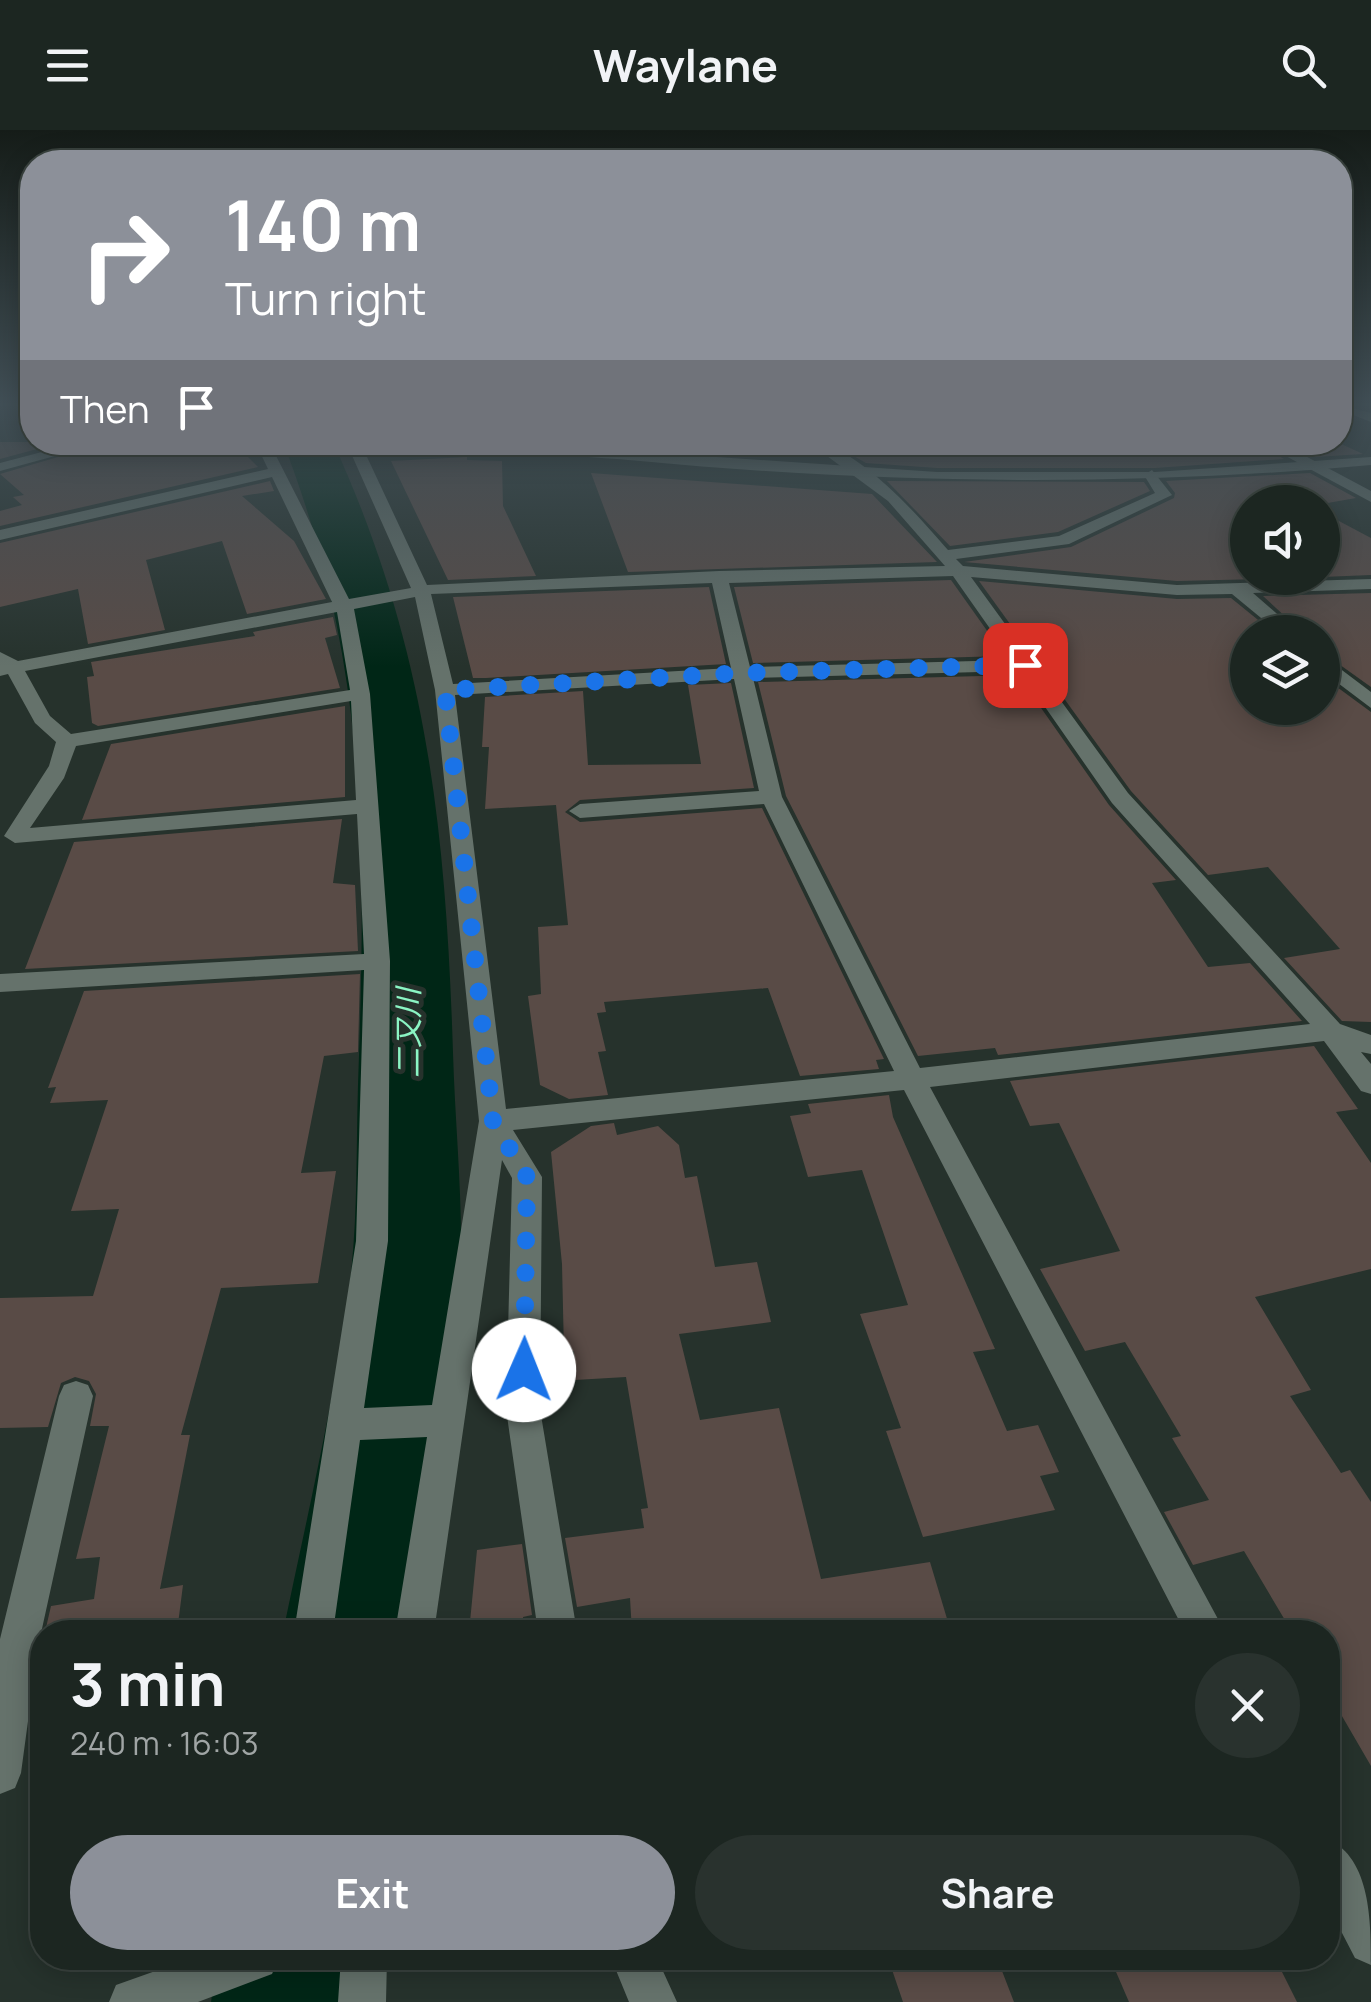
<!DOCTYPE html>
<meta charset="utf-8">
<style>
:root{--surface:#1c2621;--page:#29322e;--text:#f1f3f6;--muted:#a0a5a5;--line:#3a433f;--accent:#8c9099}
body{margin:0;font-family:Manrope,"Noto Sans JP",sans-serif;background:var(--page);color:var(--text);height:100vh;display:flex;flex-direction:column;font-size:38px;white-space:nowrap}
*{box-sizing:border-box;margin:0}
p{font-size:32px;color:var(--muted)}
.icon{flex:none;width:55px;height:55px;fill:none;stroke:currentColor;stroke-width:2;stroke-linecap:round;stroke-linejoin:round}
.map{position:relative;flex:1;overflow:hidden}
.panel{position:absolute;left:30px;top:1490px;width:1310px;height:350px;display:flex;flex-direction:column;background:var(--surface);border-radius:40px;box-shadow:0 5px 25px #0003,0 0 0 2px var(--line)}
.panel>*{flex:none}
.guide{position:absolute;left:20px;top:20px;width:1332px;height:305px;border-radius:40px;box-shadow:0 5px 25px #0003,0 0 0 2px var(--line);background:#8c9099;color:#fff;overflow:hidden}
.controls{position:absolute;left:1230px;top:355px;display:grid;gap:20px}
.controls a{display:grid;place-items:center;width:110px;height:110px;border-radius:50%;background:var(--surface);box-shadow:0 5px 25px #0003,0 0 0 2px var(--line);font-size:50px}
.pin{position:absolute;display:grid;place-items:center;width:85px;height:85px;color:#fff;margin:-42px;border-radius:20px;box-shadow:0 5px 15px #0006}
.me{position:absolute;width:110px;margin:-55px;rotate:1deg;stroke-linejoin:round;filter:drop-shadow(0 0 8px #0008)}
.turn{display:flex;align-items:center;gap:35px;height:210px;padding:0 40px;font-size:45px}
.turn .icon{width:130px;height:130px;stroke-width:2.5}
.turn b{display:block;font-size:70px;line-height:85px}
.then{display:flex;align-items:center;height:95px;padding:0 40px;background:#0003;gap:20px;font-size:38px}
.round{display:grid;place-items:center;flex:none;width:105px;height:105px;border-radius:52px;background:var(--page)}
.summary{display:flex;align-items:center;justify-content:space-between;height:170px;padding:0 40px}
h1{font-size:60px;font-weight:700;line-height:75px}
.button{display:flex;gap:20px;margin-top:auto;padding:20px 40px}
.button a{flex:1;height:115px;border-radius:60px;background:var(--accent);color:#fff;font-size:40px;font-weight:700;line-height:115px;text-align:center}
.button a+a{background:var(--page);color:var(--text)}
header{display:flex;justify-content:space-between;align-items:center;height:130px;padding:0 40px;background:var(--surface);font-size:45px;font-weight:700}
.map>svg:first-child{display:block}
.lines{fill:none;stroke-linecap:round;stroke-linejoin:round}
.river{fill:#002616;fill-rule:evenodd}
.building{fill:#594b46}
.minor{fill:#65726b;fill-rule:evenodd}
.tertiary{fill:#65726b;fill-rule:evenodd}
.route{stroke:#1a73e8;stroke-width:18;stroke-dasharray:0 32.4}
.labels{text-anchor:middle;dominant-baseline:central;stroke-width:10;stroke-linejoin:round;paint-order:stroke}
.water-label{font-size:30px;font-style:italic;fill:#8bf5c4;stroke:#26322c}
</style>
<header><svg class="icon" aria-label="menu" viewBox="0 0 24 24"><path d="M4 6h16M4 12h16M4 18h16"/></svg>Waylane<svg class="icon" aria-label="search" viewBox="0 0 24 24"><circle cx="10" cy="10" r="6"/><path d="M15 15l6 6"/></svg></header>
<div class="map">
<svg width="1371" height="1872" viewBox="0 0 1371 1872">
<rect width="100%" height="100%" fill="#26322c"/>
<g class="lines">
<path class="river" d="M 283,312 L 333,312 C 427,518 446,700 453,923 C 455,991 462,1059 461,1127 C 459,1252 438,1379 419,1502 L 283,1502 C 307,1386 335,1270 350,1152 C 358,1086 356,1020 358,955 C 366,721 369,535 283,312 Z
M 218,1828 L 378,1828 L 375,1872 L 211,1872 Z"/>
</g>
<path class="building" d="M 0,312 L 63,312 L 0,329 Z
M 109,312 L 233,312 L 258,337 L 0,396 L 0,381 L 22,375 L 13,367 L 24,365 L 0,344 Z
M 829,312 L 1256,312 L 1284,329 L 1155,338 L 937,338 L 866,333 Z
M 1288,312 L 1337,312 L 1363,324 L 1315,327 Z
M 467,327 L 467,330 L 502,331 L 503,376 L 536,446 L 448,450 L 391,331 Z
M 591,343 L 872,364 L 937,432 L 628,442 Z
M 1310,343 L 1356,368 L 1322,374 L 1248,372 L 1248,448 L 1298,448 L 1177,451 L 964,432 L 1071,417 L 1174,368 L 1175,363 L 1166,351 Z
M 270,351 L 274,361 L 242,366 L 294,411 L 326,469 L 247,484 L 222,411 L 146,430 L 165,500 L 88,514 L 78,459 L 0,477 L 0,413 Z
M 887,351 L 1144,352 L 1150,361 L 1058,402 L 950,416 Z
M 1322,382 L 1371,408 L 1371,445 L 1322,447 Z
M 951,450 L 1005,526 L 753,533 L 734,457 Z
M 979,451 L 1177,469 L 1231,468 L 1273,502 L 1248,502 L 1248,578 L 1322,578 L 1322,546 L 1371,582 L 1371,892 L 1342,891 L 1284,828 L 1340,819 L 1268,737 L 1208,745 L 1131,661 Z
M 709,457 L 726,534 L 486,548 L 473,548 L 453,467 Z
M 1371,463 L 1371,557 L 1322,522 L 1322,502 L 1302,502 L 1263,466 Z
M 333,487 L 337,505 L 325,508 L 340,558 L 98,596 L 92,593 L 87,547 L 94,546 L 91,532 L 255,506 L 253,502 Z
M 1018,545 L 1109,675 L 1176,750 L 1152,753 L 1208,837 L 1250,833 L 1302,891 L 998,925 L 995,918 L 918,926 L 786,666 L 758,552 Z
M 731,553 L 754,658 L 580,670 L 565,682 L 580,692 L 762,678 L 884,929 L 876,930 L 879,939 L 800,946 L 768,858 L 604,872 L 606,882 L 597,883 L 606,921 L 598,922 L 608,965 L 569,969 L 540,955 L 528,866 L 541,864 L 538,797 L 568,795 L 556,675 L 485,679 L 489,617 L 482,617 L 485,567 L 583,561 L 588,635 L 701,634 L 688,555 Z
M 345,576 L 345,667 L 82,690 L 111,614 Z
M 342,689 L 333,753 L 355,755 L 358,821 L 25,839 L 74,712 Z
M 360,844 L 358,922 L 324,926 L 301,1043 L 336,1041 L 318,1153 L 221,1158 L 181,1305 L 190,1305 L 160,1459 L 183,1455 L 177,1502 L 45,1502 L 51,1476 L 94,1469 L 100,1427 L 76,1429 L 109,1296 L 90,1296 L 96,1264 L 89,1251 L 75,1247 L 61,1253 L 48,1297 L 0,1298 L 0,1168 L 93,1166 L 119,1079 L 71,1081 L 108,970 L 50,973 L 56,957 L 48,958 L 84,861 Z
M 1314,916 L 1358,979 L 1336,982 L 1371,1033 L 1371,1139 L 1255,1167 L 1311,1260 L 1290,1266 L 1341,1343 L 1350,1340 L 1371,1372 L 1371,1636 L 1328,1562 L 1328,1502 L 1292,1502 L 1244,1421 L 1193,1435 L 1164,1382 L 1209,1370 L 1172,1308 L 1181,1306 L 1125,1212 L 1085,1221 L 1040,1139 L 1120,1121 L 1059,993 L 1030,996 L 1010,951 Z
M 889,965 L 893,987 L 995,1219 L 973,1222 L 1007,1301 L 1038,1295 L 1059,1342 L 1040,1346 L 1055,1380 L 923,1407 L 886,1301 L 901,1298 L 860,1184 L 908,1175 L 862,1040 L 808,1047 L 790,986 L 811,983 L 808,974 Z
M 614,993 L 617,1005 L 658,996 L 679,1015 L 685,1048 L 697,1046 L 715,1137 L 757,1132 L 771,1192 L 679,1204 L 700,1290 L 779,1278 L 821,1449 L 930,1432 L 951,1502 L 632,1502 L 630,1468 L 577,1477 L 565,1408 L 644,1398 L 641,1379 L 648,1378 L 626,1247 L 575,1250 L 574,1221 L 564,1222 L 562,1134 L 551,1022 L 591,996 Z
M 522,1414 L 532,1485 L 523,1487 L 524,1502 L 469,1502 L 477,1420 Z
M 888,1828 L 997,1828 L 1014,1872 L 903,1872 Z
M 1110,1828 L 1275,1828 L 1297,1872 L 1129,1872 Z"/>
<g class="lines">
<path class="minor" d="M 1340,275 L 1371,283 L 1371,292 L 1340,280 Z
M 80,312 L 106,312 L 0,341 L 0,333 Z
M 255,312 L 269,312 L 349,469 L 411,458 L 346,312 L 360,312 L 427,455 L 719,441 L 945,436 L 888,371 L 808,312 C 855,312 918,386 948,420 L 1059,406 L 1155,363 L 1144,345 L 1152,340 L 1172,365 L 1069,414 L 956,429 L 963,436 L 1177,455 L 1371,449 L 1371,459 L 1253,463 L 1298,502 L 1278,502 L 1232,464 L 1177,465 L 971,447 L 1128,663 L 1340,894 L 1371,905 L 1371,924 L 1361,922 L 1371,934 L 1371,964 L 1361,961 L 1324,911 L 930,957 L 1225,1502 L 1185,1502 L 904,960 L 513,1000 L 542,1047 L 540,1279 L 577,1502 L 538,1502 L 506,1279 L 512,1048 L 502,1030 L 434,1502 L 395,1502 L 427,1307 L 360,1310 L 333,1502 L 294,1502 L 356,1111 L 364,840 L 0,862 L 0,844 L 364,824 L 357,684 L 15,713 L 4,706 L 49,636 L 56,612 L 35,593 L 8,544 L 0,546 L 0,522 L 18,531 L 332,472 L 272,347 L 0,410 L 0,400 L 268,339 ZM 953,446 L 1012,530 L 750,537 L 729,453 ZM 712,453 L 731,538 L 453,554 L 431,464 ZM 415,467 L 435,560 L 479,991 L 432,1275 L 364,1278 L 388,1111 L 390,831 L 370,564 L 354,479 ZM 337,482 L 350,560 L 71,604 L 50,586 L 25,541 ZM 1020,541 L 1112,673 L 1310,894 L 920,938 L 782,667 L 753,548 ZM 734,549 L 759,661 L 580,674 L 569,681 L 580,688 L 764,674 L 894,941 L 506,979 L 455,565 ZM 351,571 L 356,670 L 30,698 L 64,648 L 76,616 Z
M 1260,312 L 1279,312 L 1371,361 L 1371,372 Z
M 1322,525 L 1371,562 L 1371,578 L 1322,541 Z
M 76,1251 L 88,1255 L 93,1266 L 38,1517 L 21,1643 L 15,1658 L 0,1664 L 0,1509 L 59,1266 L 64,1255 Z
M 1328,1709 C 1371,1729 1371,1792 1371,1835 L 1355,1828 L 1328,1776 Z
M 192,1828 L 279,1828 L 272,1844 L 198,1872 L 109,1872 L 116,1855 Z
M 341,1828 L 387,1828 L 386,1872 L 338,1872 Z
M 611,1828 L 657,1828 L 677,1872 L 629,1872 Z"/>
<path class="tertiary" d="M 497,312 L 937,342 L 1155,342 L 1371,327 L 1371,335 C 1126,357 884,354 640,331 C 610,328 519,325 497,312 Z"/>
</g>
<linearGradient id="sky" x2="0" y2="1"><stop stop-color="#151c18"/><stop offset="0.51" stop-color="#414f56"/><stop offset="1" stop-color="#414f56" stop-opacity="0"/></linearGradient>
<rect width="1371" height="537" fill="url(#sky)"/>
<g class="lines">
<path class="route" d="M 524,1240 L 527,1047 L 493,991 L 445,560 L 742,543 L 1025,535"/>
</g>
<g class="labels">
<g class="water-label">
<text transform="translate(407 903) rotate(-90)">二又川</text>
</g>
</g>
</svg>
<div class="controls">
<a><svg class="icon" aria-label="sound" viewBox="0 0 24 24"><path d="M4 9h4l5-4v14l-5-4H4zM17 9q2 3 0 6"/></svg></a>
<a><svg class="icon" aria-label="layers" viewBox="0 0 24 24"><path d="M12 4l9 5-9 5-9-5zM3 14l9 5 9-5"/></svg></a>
</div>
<div class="pin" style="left:1025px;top:535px;background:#d93025"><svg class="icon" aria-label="arrive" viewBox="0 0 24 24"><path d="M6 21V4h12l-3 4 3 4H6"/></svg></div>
<svg class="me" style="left:524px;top:1240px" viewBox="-20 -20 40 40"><circle r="19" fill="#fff"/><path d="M0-13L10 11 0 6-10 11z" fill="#1a73e8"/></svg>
<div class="guide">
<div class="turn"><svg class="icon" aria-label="right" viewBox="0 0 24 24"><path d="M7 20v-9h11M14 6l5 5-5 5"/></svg><div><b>140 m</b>Turn right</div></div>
<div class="then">Then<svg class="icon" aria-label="arrive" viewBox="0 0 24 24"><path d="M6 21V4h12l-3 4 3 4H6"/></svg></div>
</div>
<section class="panel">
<div class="summary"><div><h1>3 min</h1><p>240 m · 16:03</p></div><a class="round"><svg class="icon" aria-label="close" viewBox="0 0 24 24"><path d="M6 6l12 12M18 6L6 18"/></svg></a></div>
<div class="button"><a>Exit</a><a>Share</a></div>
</section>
</div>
